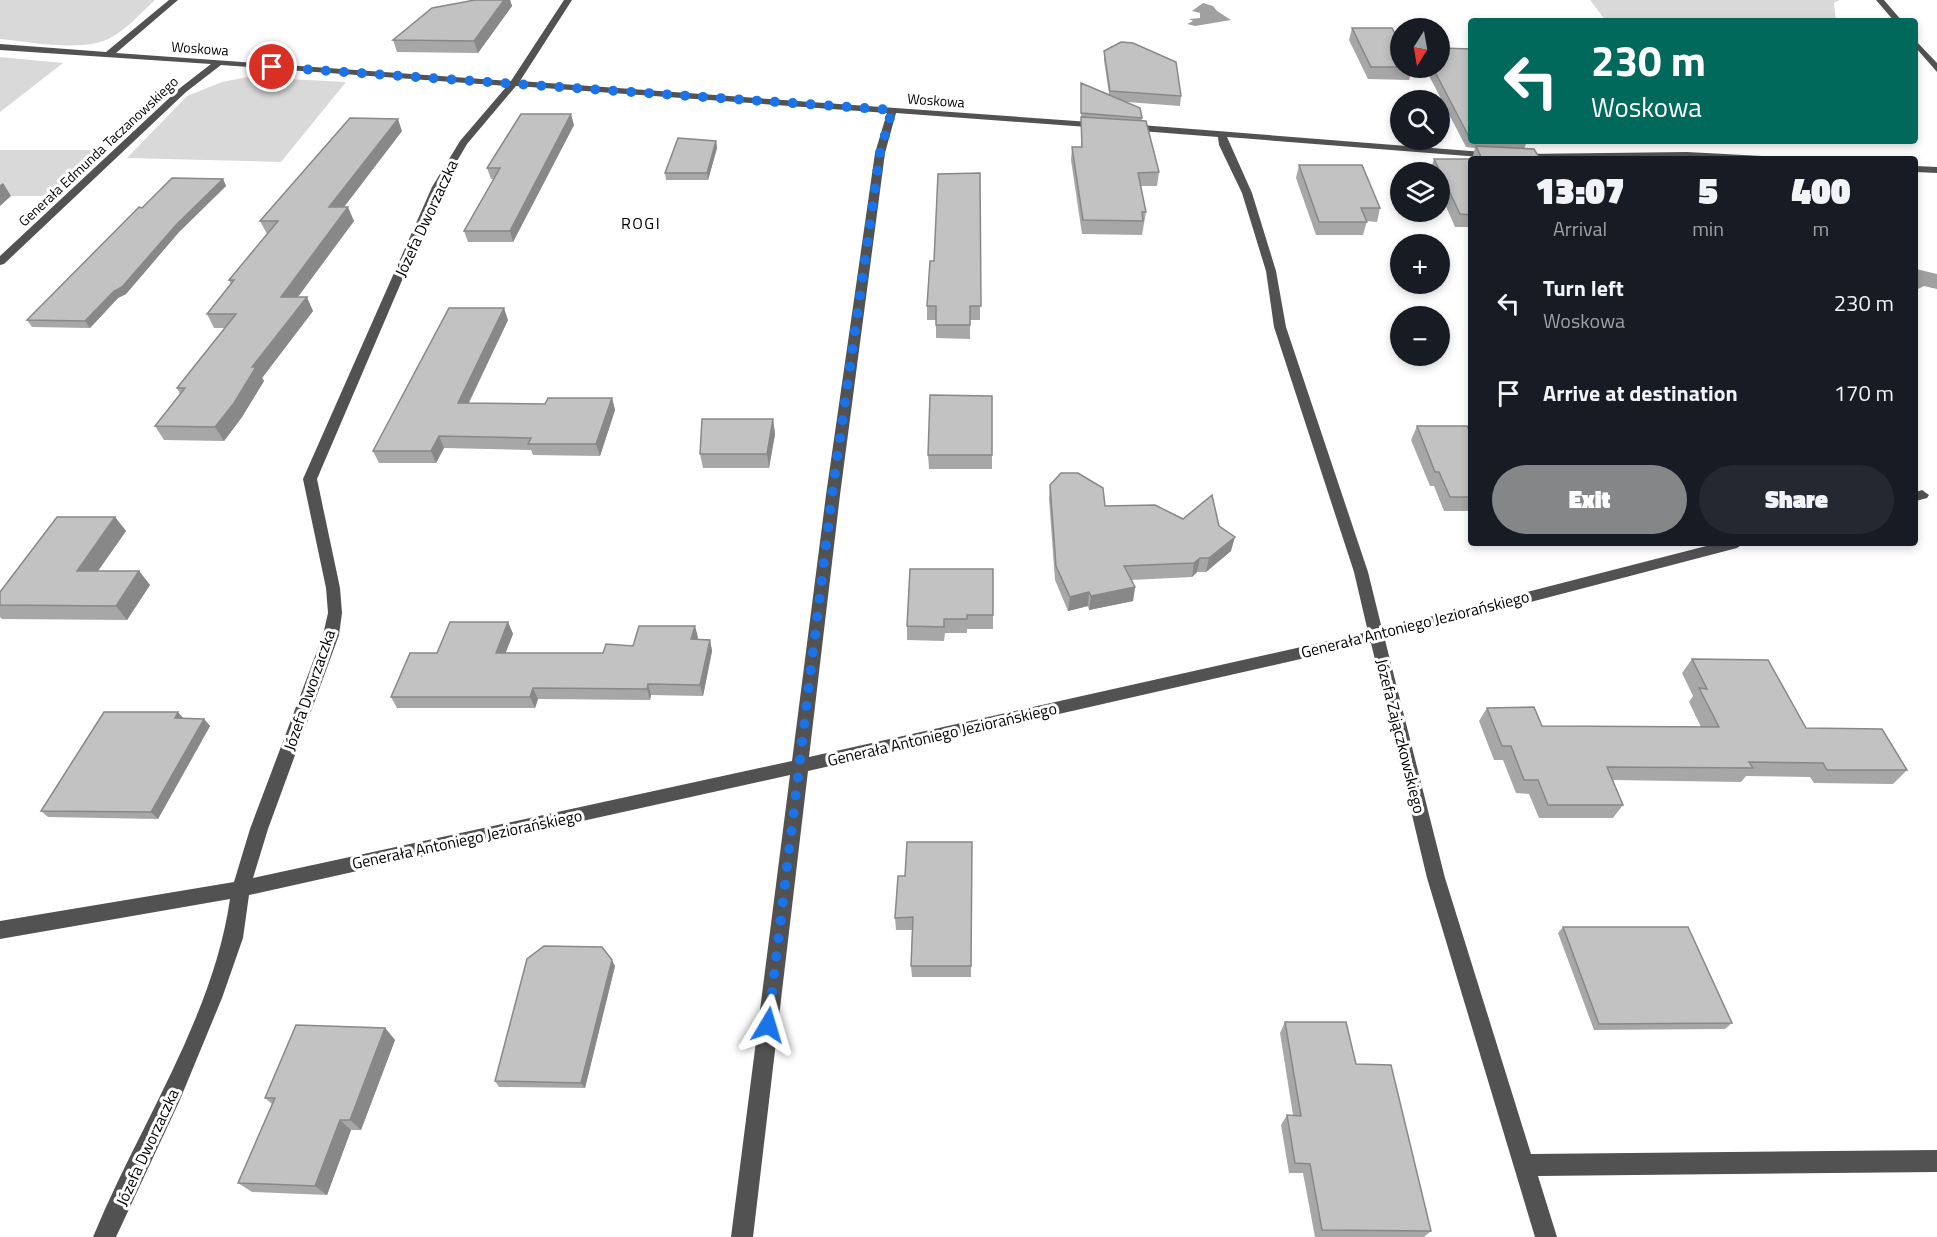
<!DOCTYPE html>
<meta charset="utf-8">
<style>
:root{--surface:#171b24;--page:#242831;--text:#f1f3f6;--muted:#9ea1a6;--accent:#858687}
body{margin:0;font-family:"Titillium Web",sans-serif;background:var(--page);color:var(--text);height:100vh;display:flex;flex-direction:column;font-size:22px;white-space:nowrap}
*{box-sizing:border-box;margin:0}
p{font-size:20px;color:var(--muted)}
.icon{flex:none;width:33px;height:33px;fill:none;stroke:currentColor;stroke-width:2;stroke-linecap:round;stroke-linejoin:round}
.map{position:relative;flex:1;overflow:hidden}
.drawer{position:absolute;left:1468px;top:156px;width:450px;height:390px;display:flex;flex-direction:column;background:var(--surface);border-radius:6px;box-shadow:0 3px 9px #0003}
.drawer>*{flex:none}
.banner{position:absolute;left:1468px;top:18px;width:450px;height:126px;border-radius:6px;box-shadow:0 3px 9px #0003;background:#00695c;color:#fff;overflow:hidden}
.needle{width:39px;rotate:191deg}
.fabs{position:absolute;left:1390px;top:18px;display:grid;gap:12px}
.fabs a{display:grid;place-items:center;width:60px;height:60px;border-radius:50%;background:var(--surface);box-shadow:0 3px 9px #0003;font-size:30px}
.pin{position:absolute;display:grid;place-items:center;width:51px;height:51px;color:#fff;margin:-26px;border:3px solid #fff;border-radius:50%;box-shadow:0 2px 6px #0007}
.me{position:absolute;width:66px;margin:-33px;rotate:7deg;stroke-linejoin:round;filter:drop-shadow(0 0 4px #0008)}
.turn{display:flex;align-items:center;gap:21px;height:126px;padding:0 24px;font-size:27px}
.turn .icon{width:78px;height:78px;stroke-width:2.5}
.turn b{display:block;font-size:42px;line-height:51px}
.eta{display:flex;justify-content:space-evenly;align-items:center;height:102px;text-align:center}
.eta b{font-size:36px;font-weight:800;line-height:42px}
.primary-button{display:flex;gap:12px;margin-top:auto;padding:12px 24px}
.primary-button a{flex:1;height:69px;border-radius:36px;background:var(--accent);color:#fff;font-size:24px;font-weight:800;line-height:69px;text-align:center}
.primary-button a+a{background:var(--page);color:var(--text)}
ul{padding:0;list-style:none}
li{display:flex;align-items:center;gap:18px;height:90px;padding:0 24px}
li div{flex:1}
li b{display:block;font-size:22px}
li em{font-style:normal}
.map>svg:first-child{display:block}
.green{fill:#d9d9d9}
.water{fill:#a0a0a0}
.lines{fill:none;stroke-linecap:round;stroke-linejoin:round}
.minor{fill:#525252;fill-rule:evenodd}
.wall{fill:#a7a7a7}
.shaded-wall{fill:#888}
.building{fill:#c2c2c2;stroke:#888;stroke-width:1.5}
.route{stroke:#1a73e8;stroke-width:10;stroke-dasharray:0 18}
.labels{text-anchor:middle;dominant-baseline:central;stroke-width:6;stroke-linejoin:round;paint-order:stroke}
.far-street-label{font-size:14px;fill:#000;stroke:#fff}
.street-label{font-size:16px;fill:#000;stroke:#fff}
.far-quarter-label{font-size:16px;letter-spacing:1.5px;fill:#000;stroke:#fff}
</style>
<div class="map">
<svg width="1937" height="1237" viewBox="0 0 1937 1237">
<rect width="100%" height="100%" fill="#fff"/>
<path class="green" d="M 0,0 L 155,0 C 142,12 128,28 112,37 C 85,53 31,42 0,39 Z
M 1590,0 L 1840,0 L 1834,3 L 1836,21 L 1606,21 Z
M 0,57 L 63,63 L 0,112 Z
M 248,77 L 346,82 L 281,162 L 127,158 L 187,96 L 222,82 Z
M 0,150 L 101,150 L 53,196 L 0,196 Z"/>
<path class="water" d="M 1203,3 L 1213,6 L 1217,11 L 1231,20 L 1195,26 L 1187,24 L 1193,21 L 1189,19 L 1200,18 L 1200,13 L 1192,11 Z
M 1916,269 L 1937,274 L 1937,289 L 1924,286 L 1916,290 Z"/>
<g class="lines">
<path class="minor" d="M 169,0 L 178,0 L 116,53 L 511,81 L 564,0 L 572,0 L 520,81 L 1104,123 L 1106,125 L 1101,128 L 896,113 L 885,153 L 840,495 L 809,757 L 1368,632 L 1354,572 L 1274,327 L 1266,271 L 1242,193 L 1219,145 L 1218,137 L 1128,130 L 1123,127 L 1128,124 L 1496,153 L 1496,157 L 1493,158 L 1227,137 L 1252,193 L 1276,271 L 1286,327 L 1368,572 L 1382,629 L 1718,543 L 1744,543 L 1737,548 L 1385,640 L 1445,878 L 1531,1154 L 1937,1150 L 1937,1172 L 1538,1176 L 1557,1237 L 1535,1237 L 1427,878 L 1371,643 L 808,771 L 753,1237 L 731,1237 L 790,775 L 249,895 L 243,938 L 222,998 L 179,1102 L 116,1237 L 93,1237 C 138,1127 213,1018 230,899 L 0,939 L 0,921 L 234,882 L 250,829 L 323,635 L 328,613 L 326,588 L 303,479 L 432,187 L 460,141 L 507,86 L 221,65 L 186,92 L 4,264 L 0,265 L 0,256 L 180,88 L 211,64 L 0,50 L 0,44 L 106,52 ZM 516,86 L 887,113 L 875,153 L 826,495 L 792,761 L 253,878 L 268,829 L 339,635 L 342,613 L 340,588 L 317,479 L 442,187 L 467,144 Z
M 1876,0 L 1884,0 L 1902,21 L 1894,21 Z
M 1916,41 L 1937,63 L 1937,72 L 1916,48 Z
M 1687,152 L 1762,156 L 1767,159 L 1516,159 L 1514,157 L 1519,154 Z
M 1916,166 L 1937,167 L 1937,173 L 1916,172 Z
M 1922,490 L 1929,495 L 1927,498 L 1916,501 L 1916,492 Z"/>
</g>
<path class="wall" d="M 475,0 L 510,0 L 512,6 L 478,53 L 397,52 L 393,40 Z
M 1352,28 L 1413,68 L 1409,80 L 1368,79 L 1349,40 Z
M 1472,49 L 1472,141 L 1527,141 L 1524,149 L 1540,159 L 1472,159 L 1472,227 L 1455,227 L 1440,193 L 1440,172 L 1431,172 L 1430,171 L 1434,159 L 1472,159 L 1475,148 L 1466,147 L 1425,68 L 1440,68 Z
M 1104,51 L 1181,96 L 1180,106 L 1127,102 L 1142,118 L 1142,121 L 1159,172 L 1157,186 L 1141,186 L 1146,212 L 1142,235 L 1082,234 L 1071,160 L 1072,147 L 1081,147 L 1081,83 L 1109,94 L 1104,60 Z
M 574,125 L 513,242 L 468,242 L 464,231 L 494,179 L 491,179 L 487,168 Z
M 402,131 L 344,207 L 354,221 L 298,297 L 313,311 L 262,378 L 264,381 L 242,417 L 224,441 L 164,440 L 155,426 L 180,394 L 177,388 L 225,328 L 214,328 L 207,314 L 231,284 L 229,280 L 267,234 L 260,221 Z
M 716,141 L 717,148 L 708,180 L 666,180 L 665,173 Z
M 1299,165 L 1380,208 L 1377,222 L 1367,221 L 1363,235 L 1316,235 L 1296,178 Z
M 980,173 L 980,320 L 970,320 L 970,339 L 936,338 L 936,320 L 927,320 L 927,306 L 934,261 Z
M 223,179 L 226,186 L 179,232 L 126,294 L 118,298 L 90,328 L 32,327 L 27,320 L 142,208 Z
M 508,320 L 469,403 L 545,404 L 612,398 L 615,410 L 600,456 L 533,455 L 531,450 L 444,448 L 436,463 L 379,463 L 373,451 Z
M 773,419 L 775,434 L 769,468 L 703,468 L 700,454 Z
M 1417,426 L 1472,435 L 1472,511 L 1444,511 L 1434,486 L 1430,486 L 1411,440 Z
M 928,455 L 992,455 L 992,469 L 929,469 Z
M 1050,485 L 1105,506 L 1183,519 L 1219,526 L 1231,551 L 1206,572 L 1197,572 L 1192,577 L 1131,580 L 1135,587 L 1133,601 L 1089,610 L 1088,606 L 1068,611 L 1055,580 L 1049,499 Z
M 115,517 L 126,531 L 98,571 L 139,571 L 150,585 L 127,620 L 2,619 L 0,617 L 0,592 Z
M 910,569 L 993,615 L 993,629 L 967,629 L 967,633 L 945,633 L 944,641 L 907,640 L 907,626 Z
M 508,622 L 513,634 L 505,653 L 603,653 L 633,646 L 698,637 L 697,639 L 710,640 L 712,651 L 703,696 L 651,695 L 650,700 L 538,699 L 535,708 L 397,708 L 391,697 L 437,653 Z
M 1692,659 L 1806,728 L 1907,770 L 1893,784 L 1814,783 L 1810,777 L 1746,776 L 1741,782 L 1613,780 L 1623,805 L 1613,818 L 1539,818 L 1529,794 L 1516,793 L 1503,760 L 1494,760 L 1479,721 L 1487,708 L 1542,726 L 1701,727 L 1689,702 L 1693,696 L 1682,673 Z
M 183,718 L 204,719 L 210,726 L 158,819 L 48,817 L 41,811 Z
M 972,842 L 971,977 L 912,977 L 911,966 L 912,930 L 896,930 L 895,918 L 905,876 Z
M 1563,927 L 1732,1023 L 1725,1029 L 1594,1030 L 1558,933 Z
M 615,966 L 585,1088 L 499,1087 L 495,1081 Z
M 1285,1022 L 1356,1064 L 1431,1231 L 1424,1237 L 1315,1237 L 1303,1173 L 1289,1173 L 1281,1125 L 1287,1115 L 1293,1115 L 1280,1033 Z
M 385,1028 L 395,1040 L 361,1130 L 351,1130 L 327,1195 L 252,1192 L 238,1183 L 272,1104 L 265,1098 Z"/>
<path class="shaded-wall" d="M 504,0 L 510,0 L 512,6 L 478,53 L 474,41 Z
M 571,114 L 574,125 L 513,242 L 510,231 Z
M 398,119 L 402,131 L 334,220 L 329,207 Z
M 716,141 L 717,148 L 708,180 L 707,173 Z
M 223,179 L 226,186 L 179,232 L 126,294 L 118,298 L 90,328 L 85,321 L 176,225 Z
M 3,183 L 11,196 L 0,206 L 0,185 Z
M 348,207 L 354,221 L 288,310 L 281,297 Z
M 307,297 L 313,311 L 262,378 L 264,381 L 242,417 L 224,441 L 215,427 L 252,367 Z
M 504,308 L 508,320 L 463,414 L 458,403 Z
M 612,398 L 615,410 L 600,456 L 596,444 Z
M 773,419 L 775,434 L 769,468 L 767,454 Z
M 439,436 L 444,448 L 436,463 L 431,451 Z
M 115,517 L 126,531 L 88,585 L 77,571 Z
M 1235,537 L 1231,551 L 1206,572 L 1209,558 Z
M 1200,558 L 1197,572 L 1192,577 L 1194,563 Z
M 139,571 L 150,585 L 127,620 L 116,606 Z
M 1135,587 L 1133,601 L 1089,610 L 1091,596 Z
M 1089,592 L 1088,606 L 1068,611 L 1070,597 Z
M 508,622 L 513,634 L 501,665 L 496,653 Z
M 695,626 L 698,637 L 694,650 L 691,639 Z
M 710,640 L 712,651 L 703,696 L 700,685 Z
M 648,684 L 651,695 L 650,700 L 647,689 Z
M 533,688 L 538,699 L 535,708 L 530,697 Z
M 178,712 L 184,719 L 175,718 Z
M 204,719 L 210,726 L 158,819 L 151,812 Z
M 612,960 L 615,966 L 585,1088 L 581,1083 Z
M 385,1028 L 395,1040 L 361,1130 L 350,1120 Z
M 340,1120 L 351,1130 L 327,1195 L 315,1186 Z"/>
<path class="building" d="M 475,0 L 504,0 L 474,41 L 393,40 L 432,8 Z
M 1352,28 L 1392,28 L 1401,45 L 1401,67 L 1371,67 Z
M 1121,42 L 1133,43 L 1176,62 L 1181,96 L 1110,91 L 1104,51 Z
M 1440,48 L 1472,49 L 1472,138 L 1469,137 L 1433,68 L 1440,68 Z
M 1081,83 L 1140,108 L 1142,118 L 1081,113 Z
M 521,114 L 571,114 L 510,231 L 464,231 L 500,168 L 487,168 Z
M 1081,117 L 1146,121 L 1159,172 L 1138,173 L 1146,212 L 1142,212 L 1143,221 L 1083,220 L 1072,147 L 1082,147 Z
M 350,118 L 398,119 L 329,207 L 348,207 L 281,297 L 307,297 L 252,367 L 256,367 L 234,403 L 215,427 L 155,426 L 185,388 L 177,388 L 236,314 L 207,314 L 234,280 L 229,280 L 278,221 L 260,221 Z
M 678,138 L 716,141 L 707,173 L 665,173 Z
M 1476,146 L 1534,149 L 1540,159 L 1472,159 L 1472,215 L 1460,214 L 1434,159 L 1482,159 Z
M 1299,165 L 1362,165 L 1380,208 L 1361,208 L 1367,222 L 1319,222 Z
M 980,173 L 981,306 L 970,306 L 970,325 L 936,325 L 936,306 L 927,306 L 930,261 L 934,261 L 938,174 Z
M 172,178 L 223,179 L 176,225 L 122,287 L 114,291 L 85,321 L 27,320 L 139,207 L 142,208 Z
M 449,308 L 504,308 L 458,403 L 545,404 L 548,398 L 612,398 L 596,444 L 528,444 L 531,438 L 439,436 L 431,451 L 373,451 Z
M 930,395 L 992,396 L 992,455 L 928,455 Z
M 702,419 L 773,419 L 767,454 L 700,454 Z
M 1417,426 L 1467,426 L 1472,435 L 1472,497 L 1450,497 L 1439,472 L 1435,472 Z
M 1061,473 L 1078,473 L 1103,488 L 1105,506 L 1155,505 L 1183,519 L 1212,495 L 1219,526 L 1235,537 L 1209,558 L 1200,558 L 1194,563 L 1124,566 L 1135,587 L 1091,596 L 1089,592 L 1070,597 L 1056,566 L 1050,485 Z
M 57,517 L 115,517 L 77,571 L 139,571 L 116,606 L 0,605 L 0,592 Z
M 910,569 L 993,569 L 993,615 L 967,615 L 967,619 L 944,619 L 944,627 L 907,626 Z
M 450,622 L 508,622 L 496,653 L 603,653 L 606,644 L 633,646 L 639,626 L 695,626 L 691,639 L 710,640 L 700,685 L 648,684 L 647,689 L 533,688 L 530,697 L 391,697 L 410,653 L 437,653 Z
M 1692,659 L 1768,660 L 1806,728 L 1882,729 L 1907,770 L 1827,770 L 1823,763 L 1749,762 L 1753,768 L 1607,767 L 1623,805 L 1548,805 L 1538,780 L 1524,780 L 1511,746 L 1502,746 L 1487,708 L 1534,707 L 1542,726 L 1719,727 L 1699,688 L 1707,689 Z
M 104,712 L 178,712 L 175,718 L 204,719 L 151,812 L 41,811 Z
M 907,842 L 972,842 L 971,966 L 911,966 L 913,917 L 895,918 L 898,876 L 905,876 Z
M 1563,927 L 1688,927 L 1732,1023 L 1599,1024 Z
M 544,946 L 602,947 L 612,960 L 581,1083 L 495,1081 L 527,959 Z
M 1285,1022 L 1346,1022 L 1356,1064 L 1391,1065 L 1431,1231 L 1322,1230 L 1310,1164 L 1295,1163 L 1287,1115 L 1301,1116 Z
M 296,1025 L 385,1028 L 350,1120 L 340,1120 L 315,1186 L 238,1183 L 275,1098 L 265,1098 Z"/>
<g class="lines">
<path class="route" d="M 272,67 L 892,110 L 880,153 L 832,495 L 768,1025"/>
</g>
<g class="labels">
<g class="far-street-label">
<text transform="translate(200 48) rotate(4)">Woskowa</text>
<text transform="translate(936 100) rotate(4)">Woskowa</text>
<text transform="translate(98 151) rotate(-43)">Generała Edmunda Taczanowskiego</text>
</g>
<g class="street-label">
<text transform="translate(426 218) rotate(-65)">Józefa Dworzaczka</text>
<text transform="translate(1415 624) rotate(-14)">Generała Antoniego Jeziorańskiego</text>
<text transform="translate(309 690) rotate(-71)">Józefa Dworzaczka</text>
<text transform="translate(942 734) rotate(-13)">Generała Antoniego Jeziorańskiego</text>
<text transform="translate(1401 736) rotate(76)">Józefa Zajączkowskiego</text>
<text transform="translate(467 839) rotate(-12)">Generała Antoniego Jeziorańskiego</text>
<text transform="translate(147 1147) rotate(-65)">Józefa Dworzaczka</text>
</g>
<g class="far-quarter-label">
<text x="641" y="223">ROGI</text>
</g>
</g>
</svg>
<div class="fabs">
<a><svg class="needle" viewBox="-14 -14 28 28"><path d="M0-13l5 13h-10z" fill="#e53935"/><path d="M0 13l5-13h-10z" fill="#9ea1a6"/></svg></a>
<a><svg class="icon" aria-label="search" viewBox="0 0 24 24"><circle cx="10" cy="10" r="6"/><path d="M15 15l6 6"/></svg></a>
<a><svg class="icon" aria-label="layers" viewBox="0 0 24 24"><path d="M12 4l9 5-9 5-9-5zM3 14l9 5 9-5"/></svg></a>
<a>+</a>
<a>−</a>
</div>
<div class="pin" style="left:272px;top:67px;background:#d93025"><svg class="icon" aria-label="arrive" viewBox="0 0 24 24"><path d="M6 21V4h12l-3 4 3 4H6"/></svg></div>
<svg class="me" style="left:768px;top:1025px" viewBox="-20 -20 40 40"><path d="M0-17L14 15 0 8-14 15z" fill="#1a73e8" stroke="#fff" stroke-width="4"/></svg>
<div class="banner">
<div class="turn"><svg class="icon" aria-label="left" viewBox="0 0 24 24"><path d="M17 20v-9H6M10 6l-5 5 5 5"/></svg><div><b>230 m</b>Woskowa</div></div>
</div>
<section class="drawer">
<div class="eta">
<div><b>13:07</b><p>Arrival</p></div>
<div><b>5</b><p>min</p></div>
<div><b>400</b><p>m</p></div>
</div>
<ul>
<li><svg class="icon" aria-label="left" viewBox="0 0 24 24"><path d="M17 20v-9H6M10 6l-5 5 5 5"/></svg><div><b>Turn left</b><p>Woskowa</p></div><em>230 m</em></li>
<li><svg class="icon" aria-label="arrive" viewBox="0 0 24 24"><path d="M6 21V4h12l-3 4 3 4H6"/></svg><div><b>Arrive at destination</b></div><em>170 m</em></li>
</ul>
<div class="primary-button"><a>Exit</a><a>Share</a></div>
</section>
</div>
